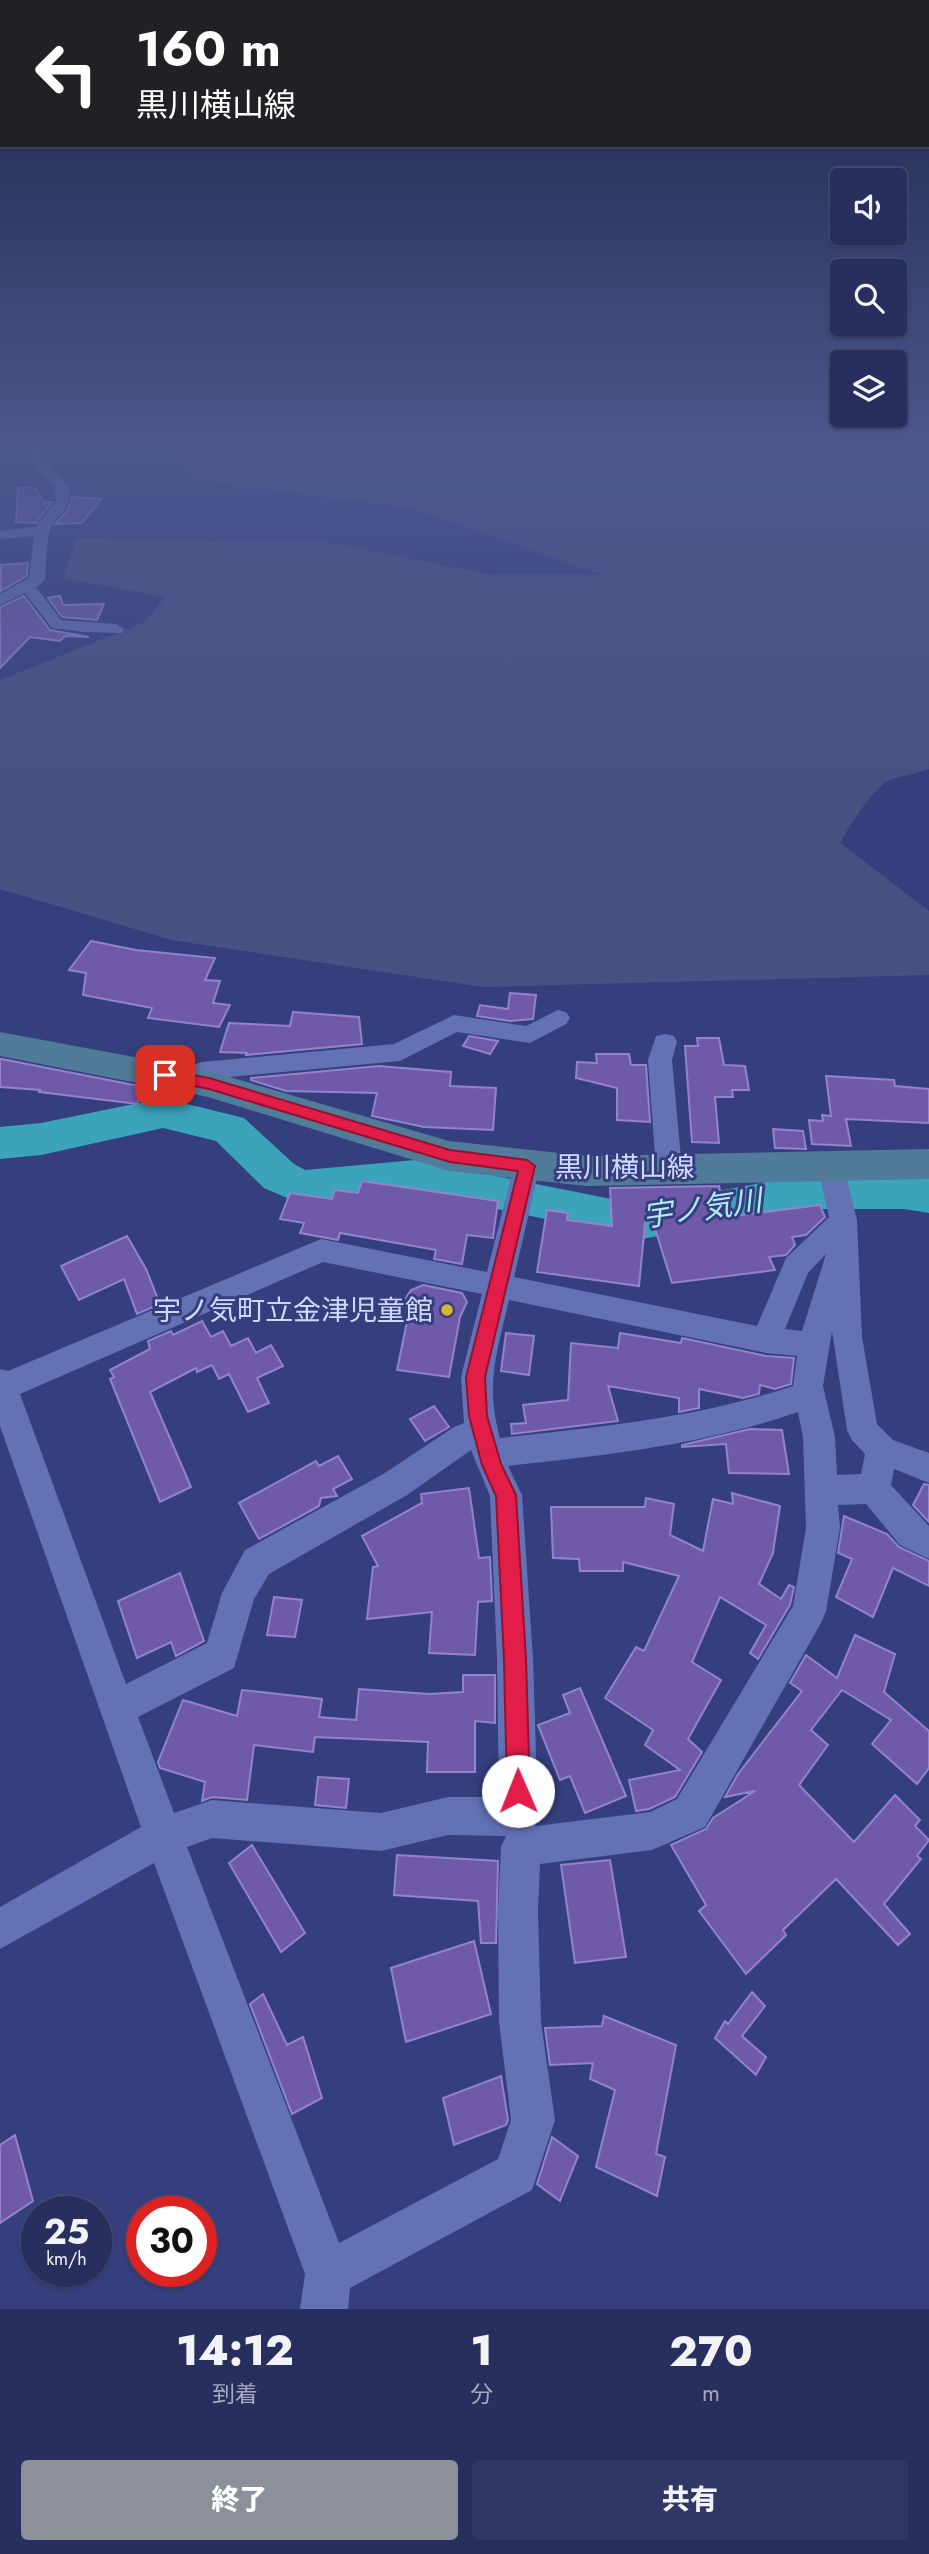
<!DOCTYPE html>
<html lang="ja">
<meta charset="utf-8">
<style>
:root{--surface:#282f5e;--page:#303764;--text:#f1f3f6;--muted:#a5a9bc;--line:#444a73;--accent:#8c9099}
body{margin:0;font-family:Jost,"Noto Sans JP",sans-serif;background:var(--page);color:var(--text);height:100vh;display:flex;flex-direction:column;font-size:26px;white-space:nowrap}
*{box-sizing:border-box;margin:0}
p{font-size:23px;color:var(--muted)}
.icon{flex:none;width:38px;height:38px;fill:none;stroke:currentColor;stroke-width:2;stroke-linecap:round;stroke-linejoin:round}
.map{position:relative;height:2309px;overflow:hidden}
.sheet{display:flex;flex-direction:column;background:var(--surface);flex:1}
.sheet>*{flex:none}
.top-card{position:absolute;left:0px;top:0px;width:929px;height:147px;box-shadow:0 2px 5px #0004,0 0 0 2px var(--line);background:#202124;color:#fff;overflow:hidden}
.tools{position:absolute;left:830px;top:168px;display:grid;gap:14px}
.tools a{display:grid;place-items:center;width:77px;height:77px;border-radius:7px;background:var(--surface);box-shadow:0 2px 5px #0004,0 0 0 2px var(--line);font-size:35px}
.speed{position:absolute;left:21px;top:2196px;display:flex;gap:14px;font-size:35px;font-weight:700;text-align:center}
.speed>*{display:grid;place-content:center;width:91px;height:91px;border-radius:50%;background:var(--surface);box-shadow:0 2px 5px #0004,0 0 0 2px var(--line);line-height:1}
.speed small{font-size:18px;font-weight:400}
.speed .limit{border:10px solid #d22;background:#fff;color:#111}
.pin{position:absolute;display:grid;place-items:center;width:60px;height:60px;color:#fff;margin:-30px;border-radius:14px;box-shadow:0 4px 10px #0006}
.me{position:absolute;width:77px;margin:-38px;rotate:359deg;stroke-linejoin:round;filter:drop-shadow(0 0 5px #0008)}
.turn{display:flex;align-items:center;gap:24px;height:147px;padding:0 21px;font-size:32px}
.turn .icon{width:91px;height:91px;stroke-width:2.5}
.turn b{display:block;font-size:49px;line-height:60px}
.eta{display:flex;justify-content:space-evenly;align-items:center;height:119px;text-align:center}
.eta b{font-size:42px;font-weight:800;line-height:49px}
.primary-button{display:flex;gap:14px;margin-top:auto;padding:14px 21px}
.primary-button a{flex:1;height:80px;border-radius:7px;background:var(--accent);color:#fff;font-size:28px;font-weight:800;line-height:80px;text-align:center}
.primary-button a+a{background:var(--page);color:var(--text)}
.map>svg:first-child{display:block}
.green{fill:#485282}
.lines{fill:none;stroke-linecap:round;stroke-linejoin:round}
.river{fill:#3ba4ba;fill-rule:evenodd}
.building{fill:#6f5aaa;stroke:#9383ca;stroke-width:2}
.street{fill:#6371b5;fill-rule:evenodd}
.secondary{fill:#517c99;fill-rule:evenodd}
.route{fill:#e11d48;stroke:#92132f;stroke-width:2}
.poi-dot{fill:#d6b534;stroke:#353f7e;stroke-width:2.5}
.labels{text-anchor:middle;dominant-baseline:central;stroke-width:6;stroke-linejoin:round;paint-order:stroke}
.street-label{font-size:28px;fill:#cfd9ff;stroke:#353f7e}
.poi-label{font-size:28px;fill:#cfd9ff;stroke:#353f7e;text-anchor:end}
.water-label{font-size:30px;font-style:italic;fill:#b2ecfa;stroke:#353f7e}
</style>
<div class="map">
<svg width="929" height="2309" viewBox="0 0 929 2309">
<rect width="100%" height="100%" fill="#353f7e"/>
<path class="green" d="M 160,446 L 929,446 L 929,769 C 916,774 904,775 892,779 C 874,786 849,826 840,843 L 929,911 L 929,975 L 483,987 L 172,940 L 0,889 L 0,680 L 145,622 L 165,597 L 63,578 L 77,539 L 325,542 L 493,575 L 602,575 L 411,508 L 200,481 Z"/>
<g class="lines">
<path class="river" d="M 163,1098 L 244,1118 L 294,1164 L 305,1170 L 415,1160 L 642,1205 L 805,1175 L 904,1175 L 929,1179 L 929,1213 L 904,1209 L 805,1209 L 642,1239 L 415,1192 L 301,1204 L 264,1188 L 216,1141 L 163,1128 L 41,1155 L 0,1159 L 0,1127 L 41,1123 Z"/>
</g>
<path class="building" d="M 18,488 L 35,488 L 44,502 L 52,502 L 36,523 L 16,522 Z
M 72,497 L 101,499 L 82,523 L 55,524 L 68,510 Z
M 28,563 L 27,576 L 1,591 L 1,565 Z
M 24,596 L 50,630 L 89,637 L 65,636 L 60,641 L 30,637 L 0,668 L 0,607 Z
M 60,596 L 63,605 L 104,604 L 97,620 L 62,617 L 48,598 Z
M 91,941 L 136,950 L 215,958 L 205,980 L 220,981 L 213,1003 L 230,1005 L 219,1027 L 148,1018 L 152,1008 L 83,995 L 86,973 L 69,970 Z
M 510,993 L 536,995 L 533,1019 L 510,1021 L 477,1016 L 480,1005 L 508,1009 Z
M 293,1012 L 359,1017 L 362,1044 L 246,1055 L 247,1053 L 220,1052 L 229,1023 L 290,1026 Z
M 469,1036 L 498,1041 L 490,1054 L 463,1046 Z
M 697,1038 L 719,1038 L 724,1065 L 745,1066 L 749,1090 L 732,1090 L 733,1097 L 715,1097 L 719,1143 L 692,1142 L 685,1046 L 698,1046 Z
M 596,1054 L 629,1054 L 631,1065 L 646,1065 L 650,1122 L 617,1120 L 617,1088 L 576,1078 L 577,1062 L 597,1063 Z
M 0,1059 L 2,1059 L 144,1087 L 137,1104 L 39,1092 L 40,1090 L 0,1087 Z
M 379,1066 L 451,1072 L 450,1086 L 496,1088 L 493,1130 L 424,1127 L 372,1116 L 377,1093 L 286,1091 L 251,1080 L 251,1078 Z
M 826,1076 L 894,1080 L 895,1086 L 929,1089 L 929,1123 L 846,1119 L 851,1146 L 812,1144 L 809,1120 L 823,1121 L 822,1115 L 831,1116 Z
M 773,1129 L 803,1131 L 806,1149 L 775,1148 Z
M 362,1181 L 498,1201 L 493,1238 L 467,1235 L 462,1264 L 434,1259 L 436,1250 L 340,1233 L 338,1240 L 300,1233 L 304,1223 L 280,1219 L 290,1193 L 332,1199 L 335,1190 L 358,1193 Z
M 719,1186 L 726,1217 L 820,1205 L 825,1217 L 806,1235 L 792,1237 L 795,1245 L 786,1255 L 769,1257 L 775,1270 L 672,1283 L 647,1203 L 639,1286 L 537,1272 L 547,1210 L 568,1213 L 567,1220 L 612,1226 L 610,1188 Z
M 127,1236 L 146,1269 L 160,1304 L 137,1314 L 124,1279 L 79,1300 L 61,1266 Z
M 423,1285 L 462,1293 L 467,1302 L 460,1317 L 449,1377 L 397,1370 L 409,1312 L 406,1298 L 411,1290 Z
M 202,1321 L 211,1337 L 223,1331 L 231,1346 L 248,1338 L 256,1353 L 271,1345 L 283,1366 L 257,1378 L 269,1403 L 248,1412 L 229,1374 L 219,1379 L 212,1365 L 197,1372 L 196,1368 L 150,1392 L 191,1487 L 160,1502 L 110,1379 L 114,1377 L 110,1370 L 150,1349 L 148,1341 L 171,1331 L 173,1335 Z
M 506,1333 L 534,1336 L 529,1375 L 501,1371 Z
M 620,1333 L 681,1343 L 682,1338 L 766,1356 L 794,1358 L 791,1384 L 775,1389 L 760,1385 L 759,1394 L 743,1398 L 699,1389 L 699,1408 L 679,1412 L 679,1398 L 608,1386 L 618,1421 L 512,1434 L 511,1424 L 526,1423 L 523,1405 L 568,1400 L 571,1343 L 618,1348 Z
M 434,1406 L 449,1427 L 425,1441 L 410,1419 Z
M 750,1429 L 782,1430 L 789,1474 L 729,1473 L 726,1444 L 682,1447 L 682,1445 Z
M 338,1456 L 352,1479 L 333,1489 L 337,1496 L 321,1498 L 319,1506 L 259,1539 L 239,1503 L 316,1461 L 319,1466 Z
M 924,1484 L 929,1485 L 929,1522 L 913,1505 Z
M 469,1488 L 479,1558 L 490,1557 L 492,1601 L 478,1602 L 475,1655 L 429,1653 L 432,1612 L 367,1619 L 373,1567 L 378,1566 L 362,1536 L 422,1503 L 421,1494 Z
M 732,1493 L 780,1506 L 773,1553 L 759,1584 L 781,1599 L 789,1585 L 794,1587 L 790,1605 L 758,1659 L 750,1653 L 766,1625 L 720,1597 L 692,1662 L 721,1680 L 688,1739 L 702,1752 L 675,1797 L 649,1809 L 636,1811 L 629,1780 L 680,1770 L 645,1745 L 653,1730 L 605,1698 L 636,1647 L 644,1651 L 679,1576 L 623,1562 L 623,1571 L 580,1571 L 579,1559 L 553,1558 L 551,1507 L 645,1507 L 646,1498 L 674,1504 L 670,1535 L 703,1551 L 713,1499 L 733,1504 Z
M 844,1516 L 887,1534 L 899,1547 L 929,1561 L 929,1586 L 893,1568 L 873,1617 L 836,1597 L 852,1559 L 838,1553 Z
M 180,1573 L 204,1641 L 176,1656 L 171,1642 L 137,1658 L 118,1601 Z
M 274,1597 L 302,1600 L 295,1637 L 267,1635 Z
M 855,1635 L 895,1654 L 884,1692 L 929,1731 L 929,1768 L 917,1784 L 872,1744 L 891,1720 L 842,1690 L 811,1730 L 828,1745 L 799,1785 L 854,1842 L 895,1795 L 920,1820 L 915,1826 L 929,1840 L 917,1856 L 921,1859 L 884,1904 L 910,1934 L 898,1945 L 836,1879 L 783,1930 L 786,1935 L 746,1974 L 699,1911 L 706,1905 L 671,1845 L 706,1829 L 713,1818 L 755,1791 L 725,1797 L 738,1774 L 802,1691 L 790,1683 L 806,1655 L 837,1678 Z
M 463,1675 L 495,1675 L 495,1723 L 475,1721 L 475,1772 L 427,1772 L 428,1742 L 315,1737 L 313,1752 L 254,1745 L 247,1800 L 212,1797 L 202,1801 L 205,1782 L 160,1768 L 158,1762 L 183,1700 L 237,1716 L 242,1690 L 322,1699 L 319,1717 L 356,1720 L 359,1689 L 429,1694 L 463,1692 Z
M 580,1688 L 626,1796 L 585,1813 L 570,1776 L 560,1780 L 538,1725 L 570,1713 L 563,1695 Z
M 318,1777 L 349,1779 L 346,1808 L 315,1805 Z
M 252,1845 L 305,1933 L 281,1952 L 229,1863 Z
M 397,1855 L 498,1861 L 496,1943 L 481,1943 L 478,1901 L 394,1895 Z
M 610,1860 L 626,1957 L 575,1963 L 561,1865 Z
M 474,1941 L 491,2014 L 406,2042 L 391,1968 Z
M 752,1992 L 765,2006 L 742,2036 L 766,2057 L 756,2075 L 715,2038 L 725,2021 L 728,2024 Z
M 263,1994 L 287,2045 L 303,2037 L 322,2098 L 292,2114 L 250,2004 Z
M 604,2016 L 676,2045 L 656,2154 L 665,2157 L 657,2196 L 596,2167 L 615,2090 L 590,2079 L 593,2063 L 550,2065 L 545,2028 L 602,2026 Z
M 501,2076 L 508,2120 L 506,2125 L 454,2145 L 443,2098 Z
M 15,2135 L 33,2201 L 0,2223 L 0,2145 Z
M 552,2137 L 578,2156 L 560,2201 L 537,2184 Z"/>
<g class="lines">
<path class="street" d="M 28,446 L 41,446 L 38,451 L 45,463 L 69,486 C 71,518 56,509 50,530 C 46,545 46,564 45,580 L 36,587 L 61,620 L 116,624 L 124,629 L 122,633 L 83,632 L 52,628 L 25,593 L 0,605 L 0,594 L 29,578 L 34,536 L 0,539 L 0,531 L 36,527 L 56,501 L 55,487 L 35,468 L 24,450 Z
M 558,1010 L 566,1012 L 570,1018 L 566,1024 L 530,1043 L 457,1032 L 400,1061 L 209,1079 C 200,1088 195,1091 183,1087 L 180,1081 L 193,1065 L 202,1062 L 394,1044 L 454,1015 L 526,1026 Z
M 665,1034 L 674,1036 L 677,1042 L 672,1060 L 682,1169 L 678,1176 L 669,1179 L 660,1176 L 656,1169 L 648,1060 L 656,1036 Z
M 830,1154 L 839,1157 L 843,1164 L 857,1220 L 862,1337 L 877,1424 L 893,1440 L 929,1453 L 929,1483 L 894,1469 L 891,1485 L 929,1526 L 929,1559 L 900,1545 L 866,1504 L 838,1505 L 840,1528 L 826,1611 L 821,1623 L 705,1827 L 652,1850 L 540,1864 L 538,1911 L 541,2022 L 555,2120 L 532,2190 L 350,2288 L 348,2309 L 300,2309 L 305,2274 L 154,1863 L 0,1949 L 0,1907 L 141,1827 L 0,1426 L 0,1369 L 8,1371 L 321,1239 L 487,1272 L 514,1166 L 518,1159 L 527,1156 L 536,1159 L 540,1166 L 514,1277 L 757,1326 L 786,1258 L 829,1217 L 817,1164 L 821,1157 ZM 826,1254 L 802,1331 L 785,1329 L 808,1273 ZM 323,1262 L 482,1294 L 461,1377 L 464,1423 L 454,1427 L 385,1473 L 245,1550 L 222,1593 L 207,1643 L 126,1684 L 20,1394 ZM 509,1300 L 766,1353 L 797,1356 L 793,1386 C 698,1418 599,1427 500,1438 C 485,1384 497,1353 509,1300 ZM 832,1331 L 847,1430 L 852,1440 L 865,1454 L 861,1474 L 837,1475 L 835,1437 L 823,1386 ZM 798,1412 L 803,1437 L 806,1528 L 793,1606 L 677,1799 L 650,1812 L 535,1826 L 538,1817 L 533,1659 L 522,1495 L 508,1466 C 608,1455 703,1445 798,1412 ZM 471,1450 L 490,1496 L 497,1659 L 499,1797 L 448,1797 L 381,1813 L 212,1800 L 174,1813 L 138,1717 L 234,1668 L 254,1599 L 269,1574 L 407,1495 ZM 448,1835 L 506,1836 L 501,1847 L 498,1911 L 499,2022 L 511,2120 L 498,2159 L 339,2243 L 187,1847 L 212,1838 L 381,1851 Z"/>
<path class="secondary" d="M 0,1032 L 209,1071 L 449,1141 L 587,1156 L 929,1149 L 929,1179 L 587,1186 L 449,1171 L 208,1097 L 0,1056 Z"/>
</g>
<linearGradient id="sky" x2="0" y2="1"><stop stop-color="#1d2345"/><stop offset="0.58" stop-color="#4b588f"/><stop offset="1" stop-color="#4b588f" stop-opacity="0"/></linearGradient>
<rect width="929" height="769" fill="url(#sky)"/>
<path class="route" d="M 165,1070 L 209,1078 L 450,1150 L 527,1160 L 535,1166 L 485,1377 L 487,1416 L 501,1464 L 516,1495 L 526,1659 L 530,1791 L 526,1799 L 518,1802 L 510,1799 L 507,1791 L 504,1659 L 496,1496 L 482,1465 L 469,1416 L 466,1377 L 518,1171 L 450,1162 L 209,1089 L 160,1079 L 157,1075 L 160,1071 Z"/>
<circle class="poi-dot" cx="447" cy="1310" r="7"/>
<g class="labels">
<g class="street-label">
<text x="625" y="1167">黒川横山線</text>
</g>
<g class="poi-label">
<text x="433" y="1310">宇ノ気町立金津児童館</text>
</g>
<g class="water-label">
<text transform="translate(702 1208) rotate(-8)">宇ノ気川</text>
</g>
</g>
</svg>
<div class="tools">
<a><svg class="icon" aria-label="sound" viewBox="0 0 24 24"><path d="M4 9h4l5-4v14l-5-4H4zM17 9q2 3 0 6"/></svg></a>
<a><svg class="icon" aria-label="search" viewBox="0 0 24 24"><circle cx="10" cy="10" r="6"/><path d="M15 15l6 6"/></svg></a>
<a><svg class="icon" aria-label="layers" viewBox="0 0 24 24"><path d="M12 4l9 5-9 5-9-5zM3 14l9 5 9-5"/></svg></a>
</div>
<div class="speed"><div>25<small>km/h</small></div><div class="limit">30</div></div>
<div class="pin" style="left:165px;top:1075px;background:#d93025"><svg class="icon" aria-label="arrive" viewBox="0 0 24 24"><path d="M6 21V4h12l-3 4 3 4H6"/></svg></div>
<svg class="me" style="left:518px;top:1791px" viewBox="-20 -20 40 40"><circle r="19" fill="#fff"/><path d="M0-13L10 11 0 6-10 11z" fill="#e11d48"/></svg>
<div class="top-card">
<div class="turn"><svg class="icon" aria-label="left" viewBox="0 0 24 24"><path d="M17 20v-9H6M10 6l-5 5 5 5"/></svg><div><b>160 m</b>黒川横山線</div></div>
</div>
</div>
<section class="sheet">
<div class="eta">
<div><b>14:12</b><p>到着</p></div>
<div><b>1</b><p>分</p></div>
<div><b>270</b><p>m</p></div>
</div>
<div class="primary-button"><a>終了</a><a>共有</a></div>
</section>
